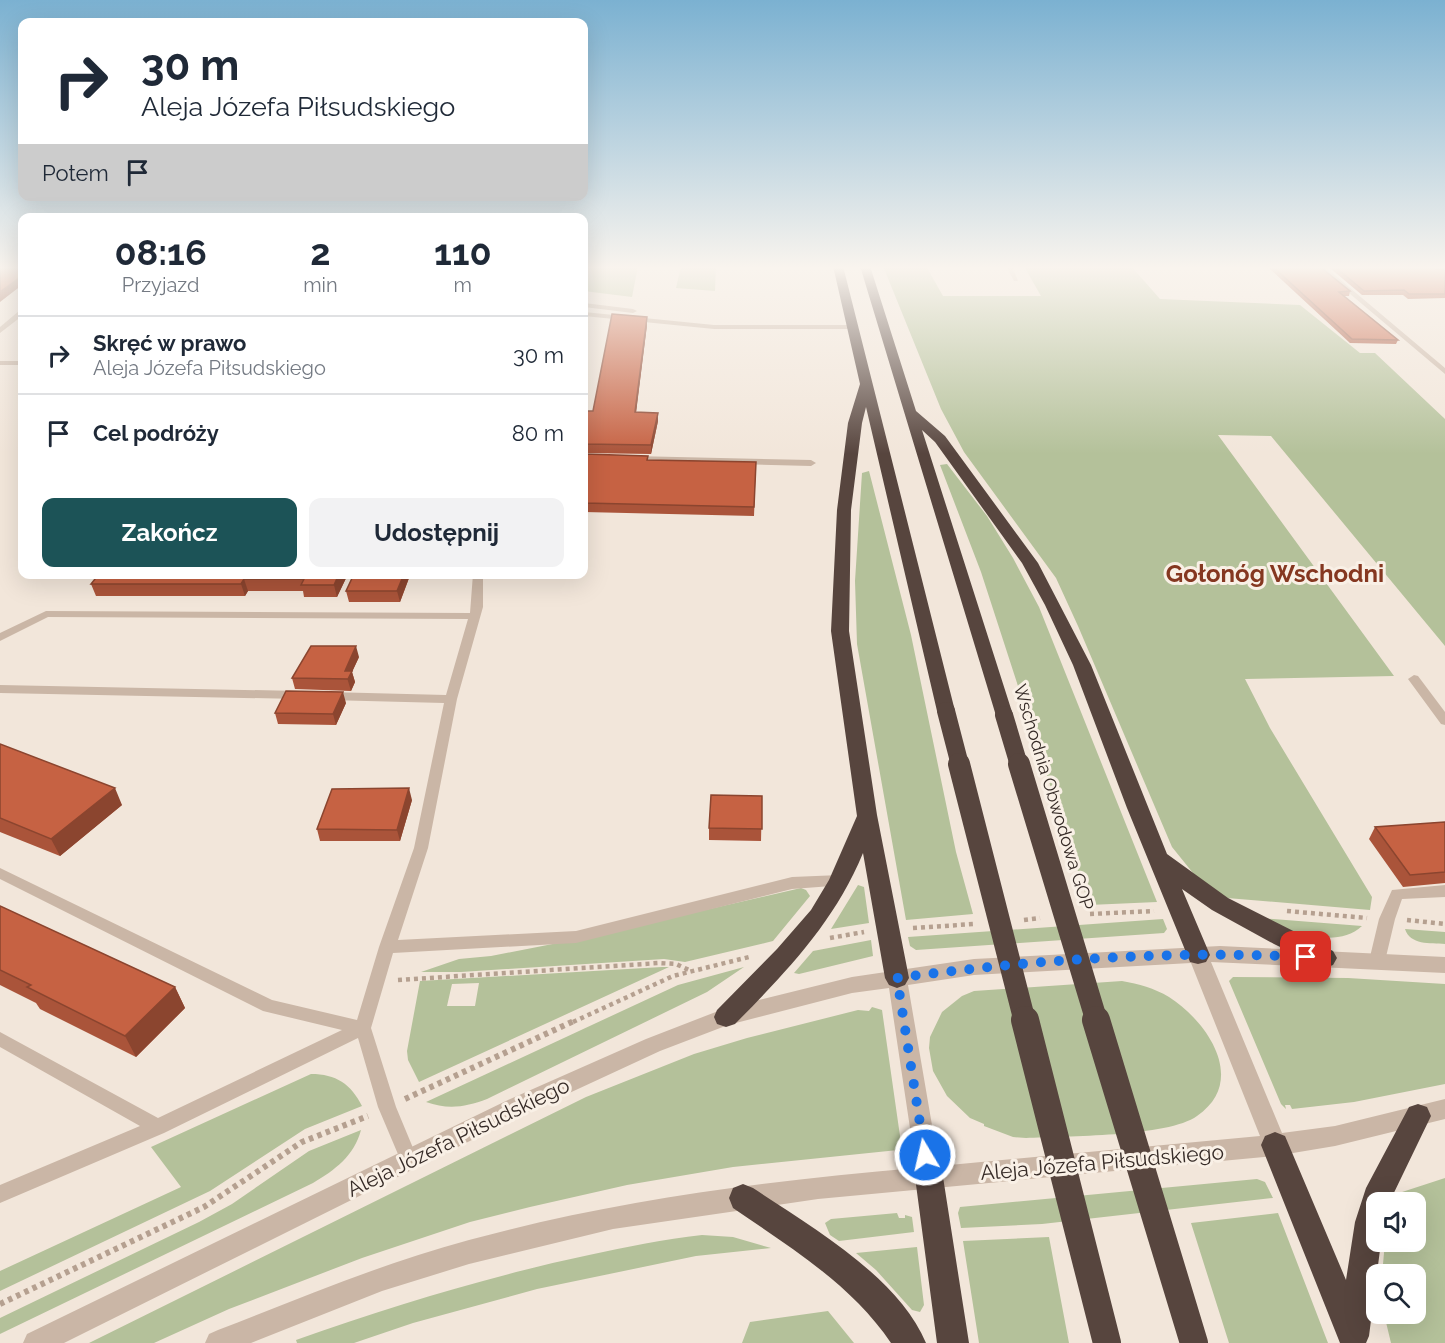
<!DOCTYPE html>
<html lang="pl">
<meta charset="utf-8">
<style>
:root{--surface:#fff;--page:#f2f2f3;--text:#1f2937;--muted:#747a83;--line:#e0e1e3;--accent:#1c5357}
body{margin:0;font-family:Raleway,sans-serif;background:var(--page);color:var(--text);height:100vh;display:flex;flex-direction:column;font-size:22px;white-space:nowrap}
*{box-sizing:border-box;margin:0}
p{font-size:20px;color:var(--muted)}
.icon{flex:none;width:33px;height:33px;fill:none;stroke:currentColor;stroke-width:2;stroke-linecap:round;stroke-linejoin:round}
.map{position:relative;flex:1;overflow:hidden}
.sheet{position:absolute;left:18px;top:213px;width:570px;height:366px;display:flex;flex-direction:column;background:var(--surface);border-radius:12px;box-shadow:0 6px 24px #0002}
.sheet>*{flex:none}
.top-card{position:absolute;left:18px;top:18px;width:570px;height:183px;border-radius:12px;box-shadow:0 6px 24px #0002;background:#fff;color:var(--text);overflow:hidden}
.tools{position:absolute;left:1366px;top:1192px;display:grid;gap:12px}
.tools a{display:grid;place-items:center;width:60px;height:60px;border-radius:12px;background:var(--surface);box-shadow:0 6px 24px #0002;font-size:30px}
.pin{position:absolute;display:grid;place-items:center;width:51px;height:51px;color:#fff;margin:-26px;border-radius:12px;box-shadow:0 3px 9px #0006}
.me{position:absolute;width:66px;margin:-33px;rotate:351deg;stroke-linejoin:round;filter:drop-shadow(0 0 4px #0008)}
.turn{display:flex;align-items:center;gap:21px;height:126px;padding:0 24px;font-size:27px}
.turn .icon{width:78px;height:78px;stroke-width:2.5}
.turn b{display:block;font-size:42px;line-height:51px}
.then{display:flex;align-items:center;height:57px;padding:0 24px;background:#0003;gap:12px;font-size:22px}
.eta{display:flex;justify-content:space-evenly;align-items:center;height:102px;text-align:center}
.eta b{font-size:36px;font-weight:700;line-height:42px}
.action{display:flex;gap:12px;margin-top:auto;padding:12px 24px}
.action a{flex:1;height:69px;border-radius:12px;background:var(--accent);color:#fff;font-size:24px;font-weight:700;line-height:69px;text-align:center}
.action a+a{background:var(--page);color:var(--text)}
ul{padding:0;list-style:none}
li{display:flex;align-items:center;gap:18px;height:78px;padding:0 24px;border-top:2px solid var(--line)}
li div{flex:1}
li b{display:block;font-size:22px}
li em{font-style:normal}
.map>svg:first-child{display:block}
.green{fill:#b4c19a;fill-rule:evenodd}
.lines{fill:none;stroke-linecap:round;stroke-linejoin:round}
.path-far1{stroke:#b5a090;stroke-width:4.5;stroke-dasharray:4 4;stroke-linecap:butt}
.path{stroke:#b5a090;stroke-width:6;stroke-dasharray:4.5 4.5;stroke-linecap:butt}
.service{fill:#cab6a6;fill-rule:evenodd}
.minor{fill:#cab6a6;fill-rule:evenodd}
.tertiary{fill:#cab6a6;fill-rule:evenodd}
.motorway{fill:#57453e;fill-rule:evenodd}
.motorway-bridge-far2{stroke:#57453e;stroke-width:18}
.motorway-bridge-far1{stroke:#57453e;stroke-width:22}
.motorway-bridge{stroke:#57453e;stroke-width:28}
.wall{fill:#aa543a}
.shaded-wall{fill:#8b452f}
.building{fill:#c66243;stroke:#8b452f;stroke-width:1.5}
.route{stroke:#1a73e8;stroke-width:10;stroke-dasharray:0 18}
.labels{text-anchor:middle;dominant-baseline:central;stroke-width:6;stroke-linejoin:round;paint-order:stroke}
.street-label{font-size:18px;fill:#362b27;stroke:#f9f0e6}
.near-street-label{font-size:21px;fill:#362b27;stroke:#f9f0e6}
.district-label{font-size:24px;font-weight:bold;fill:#853720;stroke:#f9f0e6}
</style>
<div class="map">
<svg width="1445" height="1343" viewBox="0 0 1445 1343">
<rect width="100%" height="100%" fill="#f2e6da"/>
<path class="green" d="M 584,266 L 638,266 L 632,297 L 584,291 Z
M 681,266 L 716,266 L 715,291 L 676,288 Z
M 883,266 L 926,266 L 943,296 L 1041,296 L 1025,268 L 1131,266 L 1160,299 L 1300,305 L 1360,353 L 1375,353 L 1445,419 L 1445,646 L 1271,436 L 1218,435 L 1394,676 L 1245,679 L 1270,728 L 1372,897 L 1370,910 L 1227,898 L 1197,878 L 1172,847 L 1078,626 L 1056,578 L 964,452 L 941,409 Z
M 947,464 L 987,516 L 1013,558 L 1039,607 L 1157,902 L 1089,905 L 981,572 L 940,465 Z
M 869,471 L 911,635 L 956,852 L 973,914 L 906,920 L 857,644 L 855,581 L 862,473 Z
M 858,885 L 864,887 L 869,923 L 831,929 Z
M 801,888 L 806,890 L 810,896 L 773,941 L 685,962 L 664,959 L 461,972 L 421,972 L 459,959 L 491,956 L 578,939 Z
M 1259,918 L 1362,926 C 1335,951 1288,930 1259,918 Z
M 1163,919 L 1167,929 L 1164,933 L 916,950 L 910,946 L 908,937 Z
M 1405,929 L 1445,932 L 1445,944 C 1430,943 1410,945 1405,929 Z
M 871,940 L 873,956 L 799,974 L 794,973 L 813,951 Z
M 662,967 L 669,967 L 419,1082 L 408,1060 L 407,1051 L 420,981 ZM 479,983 L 475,1006 L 447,1006 L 452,984 Z
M 744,967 L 707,992 L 487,1099 C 466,1107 448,1110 426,1102 L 678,985 Z
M 1233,977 L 1348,978 L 1445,984 L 1445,1084 L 1354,1102 L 1292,1109 L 1290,1105 L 1285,1105 L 1286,1109 L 1281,1104 L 1229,981 Z
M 1122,981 C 1139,984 1154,988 1169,997 C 1208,1022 1248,1081 1197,1116 C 1168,1137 1065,1136 1026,1138 L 1013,1137 L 984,1126 L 984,1124 L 970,1118 L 947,1096 L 933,1071 L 929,1048 L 930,1037 L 942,1012 L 962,996 L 974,991 Z
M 872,1007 L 882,1010 L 901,1143 L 898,1150 L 733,1167 L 627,1185 L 530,1207 L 470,1222 L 362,1258 L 229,1309 L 154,1343 L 89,1343 L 586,1097 L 694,1054 L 747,1038 L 858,1010 L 869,1011 Z
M 311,1074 C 336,1074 351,1084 362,1106 L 305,1129 L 210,1191 L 0,1291 L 0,1271 L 181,1187 L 151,1147 Z
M 361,1130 C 354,1156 335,1170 313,1183 L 0,1334 L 0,1318 L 199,1222 L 232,1204 L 309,1151 Z
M 1445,1178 L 1445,1343 L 1391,1343 L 1384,1314 L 1416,1314 L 1416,1275 L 1382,1275 L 1385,1242 L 1416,1242 L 1416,1203 L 1394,1203 L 1399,1193 Z
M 1257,1179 L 1265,1182 L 1273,1198 L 1042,1224 L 961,1228 L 958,1213 L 960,1207 Z
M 897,1213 L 899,1218 L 905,1218 L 905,1215 L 912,1217 L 914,1232 L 839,1241 L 830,1235 L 825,1223 L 831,1219 Z
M 1278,1213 L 1328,1343 L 1229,1343 L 1191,1223 Z
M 702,1235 L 733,1237 L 771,1248 L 696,1256 L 537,1289 L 413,1323 L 354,1343 L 297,1343 L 296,1340 C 392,1306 490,1276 589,1255 C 627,1247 664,1239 702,1235 Z
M 1049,1237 L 1069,1343 L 979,1343 L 963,1241 Z
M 917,1247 L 924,1305 L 920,1312 L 912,1310 L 876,1270 L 856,1253 Z
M 828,1311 L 854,1343 L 742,1343 L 750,1322 Z"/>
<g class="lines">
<path class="path-far1" d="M 1287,911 L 1367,918
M 1090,914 L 1154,911
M 1024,920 L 1040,918
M 1407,920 L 1445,924
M 913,928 L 974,924
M 830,938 L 864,932
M 398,980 L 659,963 L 676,964 L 689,970
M 573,1022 L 673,976 L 749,957"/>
<path class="path" d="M 405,1099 L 576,1020
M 0,1304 L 204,1207 L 302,1142 L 368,1116"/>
<path class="service" d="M 1006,266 L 1012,266 L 1018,281 L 1014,281 Z
M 1317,266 L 1324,266 L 1445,368 L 1445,374 Z
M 584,303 L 633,309 L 637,311 L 633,313 L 584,307 Z
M 19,311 L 22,311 L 22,316 L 0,333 L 0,327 Z
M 584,312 L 714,325 L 851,325 L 855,327 L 851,329 L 714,329 L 584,316 Z
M 0,361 L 22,361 L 22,365 L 0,365 Z
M 633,456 L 811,460 L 816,463 L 811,466 L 630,461 L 628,459 Z
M 473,574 L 483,574 L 483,607 L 457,699 L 428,848 L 398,940 L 576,931 L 792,877 L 840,875 L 845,877 L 847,881 L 845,885 L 792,889 L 576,943 L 393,953 L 371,1028 L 396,1107 L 418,1160 L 415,1166 L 409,1169 L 403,1166 L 378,1107 L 358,1038 L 164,1133 L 0,1203 L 0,1185 L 140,1126 L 0,1047 L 0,1032 L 158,1118 L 342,1030 L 263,1011 L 0,879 L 0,868 L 272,1000 L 357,1020 L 379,947 L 414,848 L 444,703 L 328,700 L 322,696 L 328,692 L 446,695 L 468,619 L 48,617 L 0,641 L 0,633 L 46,611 L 470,613 Z
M 1414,675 L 1418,676 L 1445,712 L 1445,725 L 1441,724 L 1408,679 Z
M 0,685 L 299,691 L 305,695 L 299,699 L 0,693 Z
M 1445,885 L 1445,897 L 1402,899 L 1395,919 L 1385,961 L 1383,966 L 1377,967 L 1371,966 L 1369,961 L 1379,919 L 1392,890 Z"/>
<path class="minor" d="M 1412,266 L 1445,266 L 1445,272 L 1416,269 Z"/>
<path class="tertiary" d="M 1220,946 L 1445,957 L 1445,973 L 1211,962 L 1282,1133 L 1335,1126 L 1445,1099 L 1445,1119 L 1335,1146 L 1275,1156 L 818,1199 L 613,1229 L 469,1264 L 382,1291 L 251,1343 L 205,1343 L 209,1334 L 218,1330 C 301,1298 383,1263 469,1240 C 616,1200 765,1181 916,1168 L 889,988 L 852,993 L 728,1025 L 660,1051 L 524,1114 L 64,1343 L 23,1343 L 27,1334 L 508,1100 L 646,1039 L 726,1008 L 852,977 L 974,959 ZM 1191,963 L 1260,1136 L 939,1166 L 908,985 L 974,975 Z"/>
<path class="motorway" d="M 833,266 L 843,266 L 955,711 L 953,715 L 939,715 L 937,711 L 866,407 L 862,423 L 851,510 L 849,631 L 877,815 L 909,978 L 905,985 L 897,988 L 889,985 L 885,978 L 863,853 C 834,923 787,971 735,1024 L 726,1027 L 717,1024 L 714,1017 L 717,1010 L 777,949 L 811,910 L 829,880 L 857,816 L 831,631 L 837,510 L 848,423 L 860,384 Z
M 860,266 L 870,266 L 916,411 L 945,436 L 1038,563 L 1091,665 L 1167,854 L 1228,898 L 1333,951 L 1337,958 L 1333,965 L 1325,968 L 1317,965 L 1274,944 L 1212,910 L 1182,889 L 1210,955 L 1206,962 L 1198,964 L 1190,962 L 1127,808 L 1073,665 L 1045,605 L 1022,563 L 935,442 L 922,430 L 1013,715 L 1011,719 L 997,719 Z
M 1418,1104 L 1427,1107 L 1431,1116 L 1389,1203 L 1377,1203 L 1377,1242 L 1381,1242 L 1369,1336 L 1366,1343 L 1340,1343 L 1261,1145 L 1265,1136 L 1275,1132 L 1285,1136 L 1346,1280 L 1355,1222 L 1366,1188 L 1409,1107 Z
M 929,1164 L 939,1168 L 943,1177 L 969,1343 L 937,1343 L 915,1177 L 919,1168 Z
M 743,1184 L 753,1188 C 811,1227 898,1276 926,1343 L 891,1343 C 852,1285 790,1247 733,1208 L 729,1198 L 733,1188 Z"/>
<path class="motorway-bridge-far2" d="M 946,711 L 960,765
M 1004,715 L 1019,765"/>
<path class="motorway-bridge-far1" d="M 959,764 L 1025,1022
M 1019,764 L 1097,1022"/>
<path class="motorway-bridge" d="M 1025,1020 L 1107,1343
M 1096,1020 L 1194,1343"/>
</g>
<path class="wall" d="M 1269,266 L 1319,266 L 1350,291 L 1349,296 L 1344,296 L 1398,340 L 1396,344 L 1350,343 L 1269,268 Z
M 1331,266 L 1417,266 L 1445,270 L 1445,298 L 1408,299 L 1403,295 L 1362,295 L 1330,268 Z
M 647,317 L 647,325 L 636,412 L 658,413 L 658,421 L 651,454 L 584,453 L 584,414 L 593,411 Z
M 584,454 L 648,460 L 756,462 L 754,516 L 584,512 Z
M 348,574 L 337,597 L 304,597 L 303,591 L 248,591 L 245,596 L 96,596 L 91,584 Z
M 409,578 L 400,602 L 349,602 L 346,591 Z
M 359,657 L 352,672 L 355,682 L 351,691 L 295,689 L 292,678 Z
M 346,703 L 336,725 L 278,724 L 275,713 Z
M 0,744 L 122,805 L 60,856 L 0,832 Z
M 762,796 L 761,841 L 709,840 L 709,828 Z
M 412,800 L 400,841 L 320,841 L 317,829 Z
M 1445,822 L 1445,883 L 1403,887 L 1369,839 L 1375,827 Z
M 0,906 L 175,987 L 185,1008 L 136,1057 L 40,1009 L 36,1003 L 0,985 Z"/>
<path class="shaded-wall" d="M 22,276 L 22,285 L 0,302 L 0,292 Z
M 647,317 L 647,325 L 635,421 L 635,412 Z
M 658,413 L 658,421 L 651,454 L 651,445 Z
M 339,574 L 348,574 L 337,597 L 334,585 Z
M 404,574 L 408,574 L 409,578 L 400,602 L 397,591 Z
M 244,579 L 248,591 L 245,596 L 241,584 Z
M 356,646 L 359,657 L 352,672 L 355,682 L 351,691 L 345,671 Z
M 343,692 L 346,703 L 336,725 L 333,714 Z
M 115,788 L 122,805 L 60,856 L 51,839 Z
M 409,788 L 412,800 L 400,841 L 397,830 Z
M 175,987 L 185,1008 L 136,1057 L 125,1036 Z"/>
<path class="building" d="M 0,266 L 22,266 L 22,276 L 0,292 Z
M 1272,266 L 1319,266 L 1350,291 L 1339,292 L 1398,340 L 1352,339 Z
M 1334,266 L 1417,266 L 1445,270 L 1445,294 L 1409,294 L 1404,290 L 1364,291 Z
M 612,314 L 647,317 L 635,412 L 658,413 L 651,445 L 584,444 L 584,414 L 585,411 L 593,411 Z
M 584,454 L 648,456 L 647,460 L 756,462 L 754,507 L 584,503 Z
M 99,574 L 339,574 L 334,585 L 301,585 L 304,579 L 244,579 L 241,584 L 91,584 Z
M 354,574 L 404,574 L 397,591 L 346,591 Z
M 311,646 L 356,646 L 345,671 L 352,671 L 348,679 L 292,678 Z
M 286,691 L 343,692 L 333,714 L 275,713 Z
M 0,744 L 115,788 L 51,839 L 0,818 Z
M 409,788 L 397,830 L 317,829 L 332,789 Z
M 711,795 L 762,796 L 762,829 L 709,828 Z
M 1445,822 L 1445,872 L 1410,875 L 1375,827 Z
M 0,906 L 175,987 L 125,1036 L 27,987 L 31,985 L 0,970 Z"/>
<linearGradient id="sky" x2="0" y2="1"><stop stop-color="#7bb1d1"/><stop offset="0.59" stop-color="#f9f4ee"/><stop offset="1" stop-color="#f9f4ee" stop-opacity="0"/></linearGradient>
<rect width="1445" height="454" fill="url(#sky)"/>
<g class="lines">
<path class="route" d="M 925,1155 L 897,978 C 1032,960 1169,950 1306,957"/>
</g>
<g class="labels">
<g class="street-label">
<text transform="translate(1054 797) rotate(73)">Wschodnia Obwodowa GOP</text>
</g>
<g class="near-street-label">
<text transform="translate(458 1137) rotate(-26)">Aleja Józefa Piłsudskiego</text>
<text transform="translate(1102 1162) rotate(-5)">Aleja Józefa Piłsudskiego</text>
</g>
<g class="district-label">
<text x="1275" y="573">Gołonóg Wschodni</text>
</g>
</g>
</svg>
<div class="tools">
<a><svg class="icon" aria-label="sound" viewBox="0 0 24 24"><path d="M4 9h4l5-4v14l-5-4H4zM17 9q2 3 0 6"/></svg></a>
<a><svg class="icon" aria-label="search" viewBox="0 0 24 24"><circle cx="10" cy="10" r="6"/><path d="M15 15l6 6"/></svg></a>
</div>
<div class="pin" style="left:1306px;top:957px;background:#d93025"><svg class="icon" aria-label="arrive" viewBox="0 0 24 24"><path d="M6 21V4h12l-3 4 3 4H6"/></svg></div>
<svg class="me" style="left:925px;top:1155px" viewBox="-20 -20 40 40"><circle r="17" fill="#1a73e8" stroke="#fff" stroke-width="3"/><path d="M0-11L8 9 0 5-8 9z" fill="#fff"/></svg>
<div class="top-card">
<div class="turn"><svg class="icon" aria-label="right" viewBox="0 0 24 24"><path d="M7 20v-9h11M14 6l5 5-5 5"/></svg><div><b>30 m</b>Aleja Józefa Piłsudskiego</div></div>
<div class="then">Potem<svg class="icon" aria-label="arrive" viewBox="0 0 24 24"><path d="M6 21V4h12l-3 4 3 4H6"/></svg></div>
</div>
<section class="sheet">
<div class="eta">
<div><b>08:16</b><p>Przyjazd</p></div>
<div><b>2</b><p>min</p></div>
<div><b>110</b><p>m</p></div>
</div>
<ul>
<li><svg class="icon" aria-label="right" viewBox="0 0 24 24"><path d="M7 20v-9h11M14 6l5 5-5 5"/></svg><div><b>Skręć w prawo</b><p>Aleja Józefa Piłsudskiego</p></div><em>30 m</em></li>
<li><svg class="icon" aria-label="arrive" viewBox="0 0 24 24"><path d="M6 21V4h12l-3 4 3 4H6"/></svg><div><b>Cel podróży</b></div><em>80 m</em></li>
</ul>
<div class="action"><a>Zakończ</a><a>Udostępnij</a></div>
</section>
</div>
